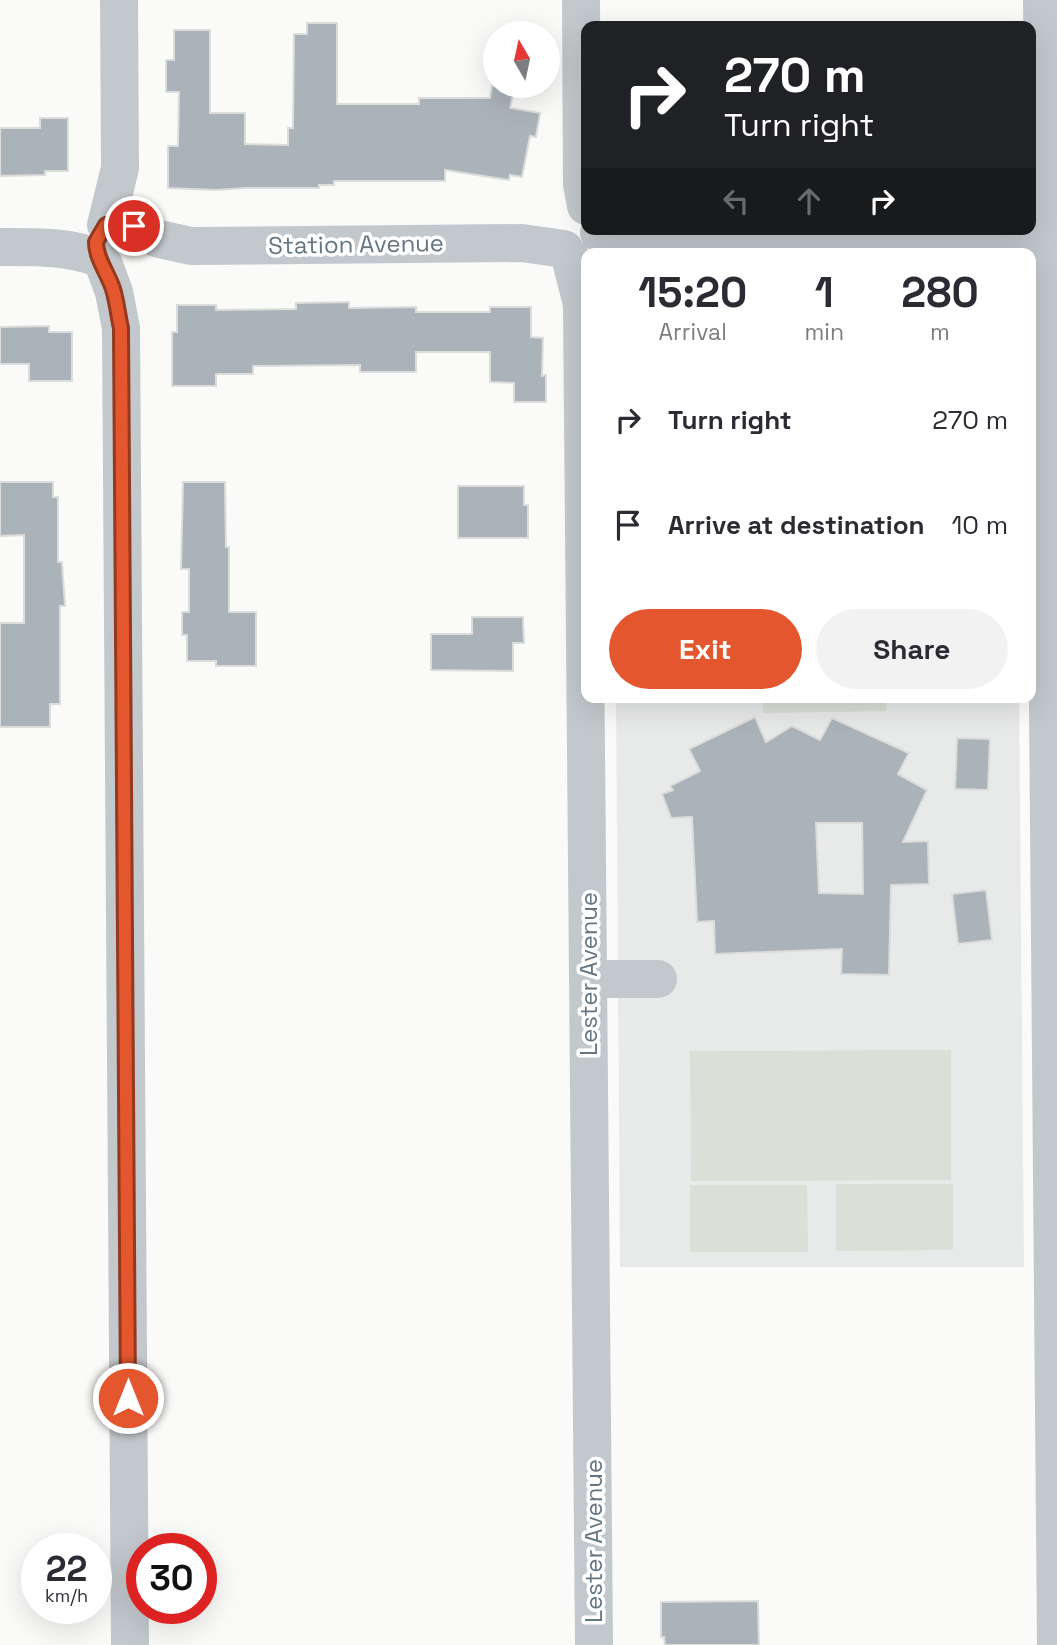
<!DOCTYPE html>
<style>
:root{--surface:#fff;--page:#f2f2f3;--text:#2b2b33;--muted:#7c7c81;--accent:#e4572e}
body{margin:0;font-family:"Space Grotesk",sans-serif;background:var(--page);color:var(--text);height:100vh;display:flex;flex-direction:column;font-size:26px;white-space:nowrap}
*{box-sizing:border-box;margin:0}
p{font-size:23px;color:var(--muted)}
.icon{flex:none;width:38px;height:38px;fill:none;stroke:currentColor;stroke-width:2;stroke-linecap:round;stroke-linejoin:round}
.map{position:relative;flex:1;overflow:hidden}
.details{position:absolute;left:581px;top:248px;width:455px;height:455px;display:flex;flex-direction:column;background:var(--surface);border-radius:14px;box-shadow:0 7px 28px #0002}
.details>*{flex:none}
.top-card{position:absolute;left:581px;top:21px;width:455px;height:214px;border-radius:14px;box-shadow:0 7px 28px #0002;background:#202124;color:#fff;overflow:hidden}
.needle{width:46px;rotate:351deg}
.buttons{position:absolute;left:483px;top:21px;display:grid;gap:14px}
.buttons a{display:grid;place-items:center;width:77px;height:77px;border-radius:50%;background:var(--surface);box-shadow:0 7px 28px #0002;font-size:35px}
.speed{position:absolute;left:21px;top:1533px;display:flex;gap:14px;font-size:35px;font-weight:700;text-align:center}
.speed>*{display:grid;place-content:center;width:91px;height:91px;border-radius:50%;background:var(--surface);box-shadow:0 7px 28px #0002;line-height:1}
.speed small{font-size:18px;font-weight:400}
.speed .limit{border:10px solid #d22;background:#fff;color:#111}
.pin{position:absolute;display:grid;place-items:center;width:60px;height:60px;color:#fff;margin:-30px;border:4px solid #fff;border-radius:50%;box-shadow:0 2px 7px #0007}
.me{position:absolute;width:77px;margin:-38px;rotate:0deg;stroke-linejoin:round;filter:drop-shadow(0 0 5px #0008)}
.turn{display:flex;align-items:center;gap:24px;height:147px;padding:0 28px;font-size:32px}
.turn .icon{width:91px;height:91px;stroke-width:2.5}
.turn b{display:block;font-size:49px;line-height:60px}
.lanes{display:flex;align-items:center;height:66px;padding:0 28px;background:#0003;justify-content:center;gap:35px;direction:ltr}
.lanes .off{opacity:.35}
.eta{display:flex;justify-content:space-evenly;align-items:center;height:119px;text-align:center}
.eta b{font-size:42px;font-weight:700;line-height:49px}
.cta{display:flex;gap:14px;margin-top:auto;padding:14px 28px}
.cta a{flex:1;height:80px;border-radius:42px;background:var(--accent);color:#fff;font-size:28px;font-weight:700;line-height:80px;text-align:center}
.cta a+a{background:var(--page);color:var(--text)}
ul{padding:0;list-style:none}
li{display:flex;align-items:center;gap:21px;height:105px;padding:0 28px}
li div{flex:1}
li b{display:block;font-size:26px}
li em{font-style:normal}
.map>svg:first-child{display:block}
.built{fill:#e8e9e9}
.green{fill:#dadfd7}
.building{fill:#aab3b9;stroke:#dcdcda;stroke-width:2;fill-rule:evenodd}
.lines{fill:none;stroke-linecap:round;stroke-linejoin:round}
.minor{stroke:#c3c8cc;stroke-width:38}
.route-casing{stroke:#94391e;stroke-width:18}
.route{stroke:#e4572e;stroke-width:12}
.labels{text-anchor:middle;dominant-baseline:central;stroke-width:7;stroke-linejoin:round;paint-order:stroke}
.street-label{font-size:24px;fill:#657683;stroke:#fff}
</style>
<div class="map">
<svg width="1057" height="1645" viewBox="0 0 1057 1645">
<rect width="100%" height="100%" fill="#fafaf8"/>
<path class="built" d="M 616,698 L 1019,698 L 1024,1267 L 620,1267 Z"/>
<path class="green" d="M 763,698 L 886,698 L 886,711 L 763,713 Z
M 951,1050 L 951,1180 L 691,1181 L 690,1051 Z
M 836,1184 L 953,1184 L 953,1250 L 836,1251 Z
M 690,1185 L 807,1185 L 808,1252 L 690,1252 Z"/>
<path class="building" d="M 307,23 L 337,23 L 337,104 L 419,104 L 419,98 L 490,98 L 492,86 L 515,86 L 510,108 L 540,113 L 536,137 L 530,136 L 522,177 L 510,175 L 509,180 L 445,170 L 445,181 L 334,181 L 334,185 L 319,185 L 319,188 L 245,188 L 216,190 L 168,188 L 168,146 L 178,146 L 179,92 L 166,92 L 166,60 L 174,60 L 174,30 L 210,30 L 210,113 L 245,113 L 245,144 L 288,145 L 288,128 L 293,128 L 294,34 L 307,34 Z
M 40,118 L 68,118 L 68,171 L 45,171 L 45,175 L 0,176 L 0,128 L 40,128 Z
M 349,302 L 349,308 L 416,307 L 416,312 L 490,312 L 490,307 L 531,307 L 531,337 L 543,338 L 542,376 L 546,375 L 546,402 L 514,402 L 514,383 L 490,382 L 490,352 L 416,352 L 416,372 L 360,372 L 360,365 L 253,366 L 253,374 L 216,374 L 216,386 L 172,386 L 172,332 L 177,332 L 177,305 L 216,305 L 216,310 L 296,309 L 296,303 Z
M 49,326 L 49,332 L 72,332 L 72,381 L 29,381 L 29,364 L 0,364 L 0,327 Z
M 0,482 L 53,482 L 53,497 L 58,497 L 58,562 L 62,562 L 65,606 L 60,606 L 60,704 L 50,704 L 50,727 L 0,727 L 0,623 L 24,623 L 24,535 L 0,536 Z
M 183,482 L 225,482 L 226,547 L 229,547 L 229,612 L 256,612 L 256,666 L 216,666 L 216,661 L 187,661 L 187,635 L 182,635 L 182,612 L 189,612 L 189,569 L 181,569 Z
M 458,486 L 524,486 L 524,505 L 528,505 L 528,538 L 458,538 Z
M 472,617 L 523,617 L 524,643 L 513,643 L 513,671 L 431,670 L 431,634 L 472,634 Z
M 755,717 L 766,742 L 792,726 L 820,740 L 832,718 L 909,753 L 898,774 L 927,790 L 903,842 L 928,841 L 929,884 L 891,885 L 889,975 L 841,974 L 842,949 L 715,954 L 714,921 L 697,922 L 692,817 L 671,818 L 662,794 L 673,790 L 670,786 L 700,771 L 689,749 ZM 816,823 L 862,823 L 863,894 L 819,893 Z
M 957,738 L 990,739 L 988,790 L 955,789 Z
M 986,890 L 992,940 L 958,944 L 952,894 Z
M 758,1601 L 759,1645 L 665,1645 L 664,1637 L 661,1637 L 661,1602 Z"/>
<g class="lines">
<path class="minor" d="M 581,0 L 582,184 L 586,206
M 1042,0 L 1056,1645
M 106,225 L 120,168 L 119,0
M 140,231 L 159,239 L 191,246 L 522,243 L 564,249
M 599,233 L 643,242 L 1057,238
M 0,247 C 34,247 67,246 99,258
M 570,257 L 582,304 L 594,1645
M 104,265 L 114,292 L 121,328 L 130,1645
M 588,979 L 658,979"/>
</g>
<g class="lines">
<defs>
<path id="route" d="M 128,1398 L 121,328 C 118,315 117,302 113,289 C 108,273 96,259 96,242 L 106,225 L 119,222 L 134,226"/>
</defs>
<use href="#route" class="route-casing"/>
<use href="#route" class="route"/>
</g>
<g class="labels">
<g class="street-label">
<text transform="translate(356 244) rotate(-1)">Station Avenue</text>
<text transform="translate(588 974) rotate(-90)">Lester Avenue</text>
<text transform="translate(593 1541) rotate(-90)">Lester Avenue</text>
</g>
</g>
</svg>
<div class="buttons">
<a><svg class="needle" viewBox="-14 -14 28 28"><path d="M0-13l5 13h-10z" fill="#e53935"/><path d="M0 13l5-13h-10z" fill="#7c7c81"/></svg></a>
</div>
<div class="speed"><div>22<small>km/h</small></div><div class="limit">30</div></div>
<div class="pin" style="left:134px;top:226px;background:#d93025"><svg class="icon" aria-label="arrive" viewBox="0 0 24 24"><path d="M6 21V4h12l-3 4 3 4H6"/></svg></div>
<svg class="me" style="left:128px;top:1398px" viewBox="-20 -20 40 40"><circle r="17" fill="#e4572e" stroke="#fff" stroke-width="3"/><path d="M0-11L8 9 0 5-8 9z" fill="#fff"/></svg>
<div class="top-card">
<div class="turn"><svg class="icon" aria-label="right" viewBox="0 0 24 24"><path d="M7 20v-9h11M14 6l5 5-5 5"/></svg><div><b>270 m</b>Turn right</div></div>
<div class="lanes"><svg class="icon off" aria-label="left" viewBox="0 0 24 24"><path d="M17 20v-9H6M10 6l-5 5 5 5"/></svg><svg class="icon off" aria-label="ahead" viewBox="0 0 24 24"><path d="M12 20V5M6 11l6-6 6 6"/></svg><svg class="icon" aria-label="right" viewBox="0 0 24 24"><path d="M7 20v-9h11M14 6l5 5-5 5"/></svg></div>
</div>
<section class="details">
<div class="eta">
<div><b>15:20</b><p>Arrival</p></div>
<div><b>1</b><p>min</p></div>
<div><b>280</b><p>m</p></div>
</div>
<ul>
<li><svg class="icon" aria-label="right" viewBox="0 0 24 24"><path d="M7 20v-9h11M14 6l5 5-5 5"/></svg><div><b>Turn right</b></div><em>270 m</em></li>
<li><svg class="icon" aria-label="arrive" viewBox="0 0 24 24"><path d="M6 21V4h12l-3 4 3 4H6"/></svg><div><b>Arrive at destination</b></div><em>10 m</em></li>
</ul>
<div class="cta"><a>Exit</a><a>Share</a></div>
</section>
</div>
